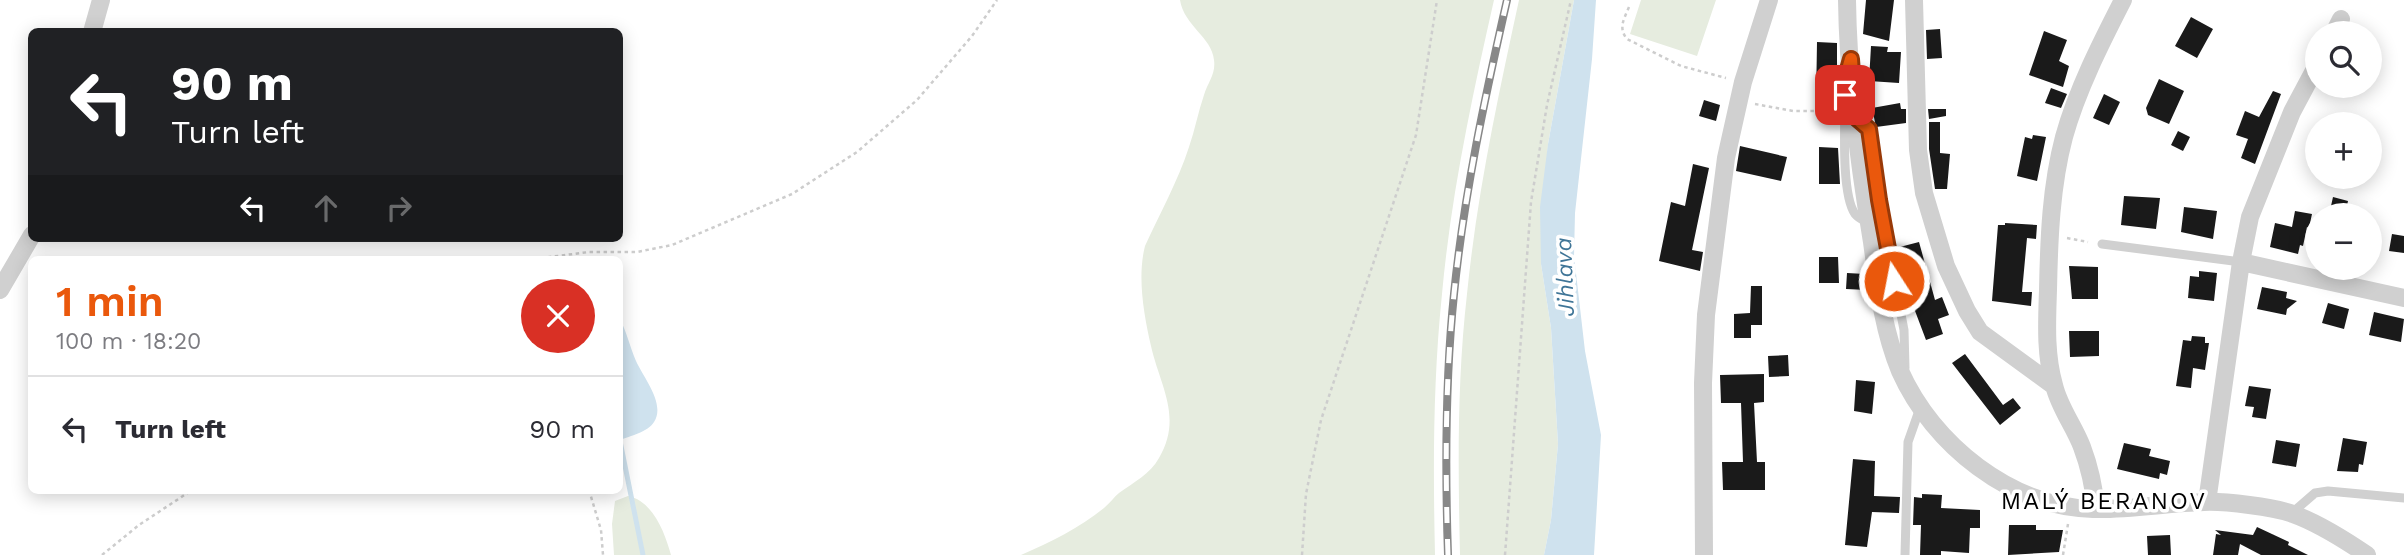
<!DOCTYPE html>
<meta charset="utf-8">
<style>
:root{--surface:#fff;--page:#f2f2f3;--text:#2b2b33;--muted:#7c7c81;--line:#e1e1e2;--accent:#ea580c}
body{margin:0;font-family:"Work Sans",sans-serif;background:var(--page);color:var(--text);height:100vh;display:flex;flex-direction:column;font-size:26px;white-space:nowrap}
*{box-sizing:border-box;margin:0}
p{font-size:23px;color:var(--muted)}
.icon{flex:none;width:38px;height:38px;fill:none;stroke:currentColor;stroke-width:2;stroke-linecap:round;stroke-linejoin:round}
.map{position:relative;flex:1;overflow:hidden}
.side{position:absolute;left:28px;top:256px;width:595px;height:238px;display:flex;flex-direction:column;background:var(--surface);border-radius:10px;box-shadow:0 4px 18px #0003}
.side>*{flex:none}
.guide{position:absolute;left:28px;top:28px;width:595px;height:214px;border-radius:10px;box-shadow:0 4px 18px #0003;background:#202124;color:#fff;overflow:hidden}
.buttons{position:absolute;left:2305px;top:21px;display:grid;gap:14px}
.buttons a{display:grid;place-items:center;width:77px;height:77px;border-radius:50%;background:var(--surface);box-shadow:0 4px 18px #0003;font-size:35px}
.pin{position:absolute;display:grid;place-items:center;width:60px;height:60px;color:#fff;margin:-30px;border-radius:14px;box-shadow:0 4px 10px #0006}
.me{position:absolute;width:77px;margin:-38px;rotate:349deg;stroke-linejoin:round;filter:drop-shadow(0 0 5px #0008)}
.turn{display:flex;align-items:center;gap:24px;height:147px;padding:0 28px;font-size:32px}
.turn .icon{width:91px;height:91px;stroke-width:2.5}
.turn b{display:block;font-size:49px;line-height:60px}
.lanes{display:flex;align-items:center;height:66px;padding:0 28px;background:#0003;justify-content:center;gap:35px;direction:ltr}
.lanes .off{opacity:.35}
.round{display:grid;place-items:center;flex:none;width:74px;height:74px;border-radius:37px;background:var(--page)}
.summary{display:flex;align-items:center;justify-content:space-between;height:119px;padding:0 28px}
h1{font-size:42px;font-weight:600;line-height:52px;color:var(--accent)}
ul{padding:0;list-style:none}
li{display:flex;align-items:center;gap:21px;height:105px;padding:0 28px;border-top:2px solid var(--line)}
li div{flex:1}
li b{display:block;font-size:26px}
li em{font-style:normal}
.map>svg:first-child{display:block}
.green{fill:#e6ecdf}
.water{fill:#cfe2ee}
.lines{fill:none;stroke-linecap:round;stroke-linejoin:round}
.stream{stroke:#cfe2ee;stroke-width:5}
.building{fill:#1a1a1a}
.path{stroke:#cdcdcd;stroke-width:2.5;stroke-dasharray:3.5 3.5;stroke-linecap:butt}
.lane{stroke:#d0d0d0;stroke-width:9}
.street{stroke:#d0d0d0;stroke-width:18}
.rail-casing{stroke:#888;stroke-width:8}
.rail{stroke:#fff;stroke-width:5;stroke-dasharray:16;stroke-linecap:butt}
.route-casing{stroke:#983908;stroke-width:18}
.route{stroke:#ea580c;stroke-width:12}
.labels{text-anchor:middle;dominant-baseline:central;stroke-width:7;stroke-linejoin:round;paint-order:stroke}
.water-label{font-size:23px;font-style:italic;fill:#3f7597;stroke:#fff}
.quarter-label{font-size:24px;letter-spacing:2px;fill:#000;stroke:#fff}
</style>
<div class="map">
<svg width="2404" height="555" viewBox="0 0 2404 555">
<rect width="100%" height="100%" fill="#fff"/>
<path class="green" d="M 1180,0 L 1494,0 C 1472,97 1451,195 1442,294 C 1433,381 1433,468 1435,555 L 1021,555 C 1051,542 1079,528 1104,508 C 1110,503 1114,497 1119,493 C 1134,482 1150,474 1159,458 C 1183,417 1160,386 1151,346 C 1144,315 1137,277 1145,246 C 1160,213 1178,181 1189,147 C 1195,130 1198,112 1204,95 C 1208,82 1216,74 1214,60 C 1212,37 1184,26 1180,0 Z
M 1519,0 L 1574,0 L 1548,144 L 1541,264 L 1551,328 L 1558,444 L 1551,520 L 1544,555 L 1460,555 C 1458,468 1457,381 1467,294 C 1477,194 1498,97 1519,0 Z
M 1641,0 L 1716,0 L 1697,56 L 1630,34 Z
M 628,496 C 653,501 665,533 671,555 L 614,555 L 612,524 L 615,501 Z"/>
<path class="water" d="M 1574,0 L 1596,0 L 1592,59 L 1575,213 L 1574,256 L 1585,351 L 1601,435 L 1594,555 L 1544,555 L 1551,520 L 1558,444 L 1551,328 L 1541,264 L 1540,207 L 1548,144 Z
M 620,319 C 627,333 630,347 636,361 C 643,377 666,404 654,422 C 648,432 630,436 620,440 Z"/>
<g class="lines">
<path class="stream" d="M 620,441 L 643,555"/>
</g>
<path class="building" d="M 1866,0 L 1894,0 L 1889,41 L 1863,34 Z
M 2191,17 L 2213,29 L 2197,58 L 2175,46 Z
M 1940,29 L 1942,58 L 1927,59 L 1926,30 Z
M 2044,31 L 2067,40 L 2059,61 L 2069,66 L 2063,87 L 2029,75 Z
M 1817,42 L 1837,43 L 1837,103 L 1816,103 Z
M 1871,46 L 1888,47 L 1887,52 L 1901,52 L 1899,83 L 1869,81 Z
M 2159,79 L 2184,91 L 2169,124 L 2148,115 L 2146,108 Z
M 2051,88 L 2067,94 L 2061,108 L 2045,103 Z
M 2273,91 L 2281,94 L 2255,164 L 2241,158 L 2248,139 L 2236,135 L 2245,111 L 2259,117 Z
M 2104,94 L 2120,102 L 2109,125 L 2093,118 Z
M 1704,100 L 1720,105 L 1716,121 L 1699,116 Z
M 1900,103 L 1901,109 L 1906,109 L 1906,123 L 1876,127 L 1872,108 Z
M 1928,109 L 1946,109 L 1946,116 L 1929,119 Z
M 1929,122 L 1940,122 L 1940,153 L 1950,154 L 1947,189 L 1935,189 L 1929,149 Z
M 2178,131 L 2190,137 L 2183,151 L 2171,145 Z
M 2033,135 L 2046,137 L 2037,181 L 2017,176 L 2025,137 L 2032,139 Z
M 1740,146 L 1787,157 L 1781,181 L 1736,171 Z
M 1819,147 L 1838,148 L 1840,184 L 1819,184 Z
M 1693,164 L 1709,168 L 1692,250 L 1703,252 L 1700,271 L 1659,261 L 1671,202 L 1685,206 Z
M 2124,196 L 2160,198 L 2156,229 L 2121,225 Z
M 2333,197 L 2348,201 L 2345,215 L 2329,215 Z
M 2184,207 L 2217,211 L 2213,239 L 2181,232 Z
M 2295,211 L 2312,214 L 2309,228 L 2307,227 L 2303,246 L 2300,245 L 2298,254 L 2270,247 L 2275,223 L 2292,227 Z
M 2005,223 L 2037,225 L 2036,239 L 2027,238 L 2022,292 L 2032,292 L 2031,306 L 1992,301 L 1998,225 L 2005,225 Z
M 2392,234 L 2404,236 L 2404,253 L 2389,251 Z
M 1919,242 L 1935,300 L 1942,297 L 1949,315 L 1938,319 L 1943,334 L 1926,340 L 1906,287 L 1896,248 Z
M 1819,257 L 1838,257 L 1839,283 L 1819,283 Z
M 2069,266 L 2098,267 L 2098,299 L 2072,299 Z
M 2199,271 L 2217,273 L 2214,301 L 2188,298 L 2190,276 L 2199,277 Z
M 1847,273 L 1865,274 L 1867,290 L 1846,289 Z
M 1751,286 L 1762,286 L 1762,325 L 1751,325 L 1751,338 L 1734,338 L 1734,314 L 1750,313 Z
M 2262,287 L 2287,292 L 2286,298 L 2297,301 L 2287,309 L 2286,315 L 2257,309 Z
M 2328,303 L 2349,309 L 2344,329 L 2322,323 Z
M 2374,312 L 2404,319 L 2401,342 L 2369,335 Z
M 2069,331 L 2099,331 L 2099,356 L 2070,357 Z
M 2192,336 L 2205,337 L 2205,343 L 2209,343 L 2205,370 L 2193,368 L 2191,388 L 2176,386 L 2183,340 L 2191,341 Z
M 1965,354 L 2003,405 L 2013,398 L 2021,408 L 2000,425 L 1952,363 Z
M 1788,355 L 1789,376 L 1769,377 L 1768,356 Z
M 1764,374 L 1764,402 L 1754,403 L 1757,462 L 1765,462 L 1765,490 L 1723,490 L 1722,462 L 1743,462 L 1741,403 L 1721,403 L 1720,375 Z
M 1856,380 L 1875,382 L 1872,414 L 1854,411 Z
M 2249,386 L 2271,389 L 2266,419 L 2252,417 L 2254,407 L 2245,406 Z
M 2343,438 L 2367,442 L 2363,465 L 2359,464 L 2358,472 L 2337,471 Z
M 2276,440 L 2300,444 L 2296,467 L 2272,463 Z
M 2124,443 L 2151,449 L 2149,456 L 2170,461 L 2167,475 L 2160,473 L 2159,479 L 2117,469 Z
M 1853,459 L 1875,461 L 1874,496 L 1900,497 L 1899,513 L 1872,512 L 1867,547 L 1845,545 Z
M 1922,494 L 1942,495 L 1941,508 L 1980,510 L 1980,528 L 1970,528 L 1969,553 L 1941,551 L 1941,555 L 1920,555 L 1921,525 L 1913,525 L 1914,497 L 1922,498 Z
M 2009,525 L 2036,525 L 2036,530 L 2063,530 L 2059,552 L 2008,555 Z
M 2257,527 L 2289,542 L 2288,545 L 2308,555 L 2261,555 L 2240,544 L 2238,555 L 2213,555 L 2216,534 L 2221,535 L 2215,530 L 2253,535 Z
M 2170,535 L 2171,555 L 2148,555 L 2147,536 Z"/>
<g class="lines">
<path class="path" d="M 1629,7 C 1624,19 1618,28 1627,39 L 1681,66 L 1726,78
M 1755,104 L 1793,111 L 1831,111
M 2067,238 L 2088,242
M 534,259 L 589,252 L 637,252 L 672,245 L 792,194 L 857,152 L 917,100 L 972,36 L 997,0
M 589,490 L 601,530 L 603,555
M 102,555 L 139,525 L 192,490
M 1302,555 L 1306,494 L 1321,420 L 1416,135 L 1437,0
M 1505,555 L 1531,202 L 1547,105 L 1571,0
M 2063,555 L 2068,524"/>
<path class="lane" d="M 1845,98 C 1845,124 1841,194 1855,214 C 1859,219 1863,220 1869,223
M 1857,118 L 1869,129 L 1879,200 L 1904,330 L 1905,368
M 2102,244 L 2241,262
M 2292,513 L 2315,493 L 2328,491 L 2404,498
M 1905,555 L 1908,442 L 1920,408"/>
<path class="street" d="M 1847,0 C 1848,79 1859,164 1872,242 C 1878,286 1883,330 1900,371 C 1933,445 2011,507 2093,509 C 2130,510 2167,503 2204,502 C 2224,501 2275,507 2293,514 C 2318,523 2345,540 2367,555
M 1914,0 L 1918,150 L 1924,193 L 1946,266 L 1967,311 L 1980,332 L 2054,386
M 92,32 L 101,0
M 2334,33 L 2341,19
M 2241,262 L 2404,298
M 0,290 L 32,235
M 2207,502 L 2241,262 L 2250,217 L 2292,112 L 2317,65
M 2096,509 C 2094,488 2090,468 2082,447 C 2074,426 2059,407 2054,385 C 2045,354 2047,321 2048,290 C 2049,238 2051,186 2064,137 C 2077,90 2101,43 2123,0
M 1704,555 L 1703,383 L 1706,315 L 1726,158 L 1743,82 L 1769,0"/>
<defs>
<path id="rail" d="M 1448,555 C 1445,468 1445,381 1454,294 C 1464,194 1485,97 1507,0"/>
</defs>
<use href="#rail" class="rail-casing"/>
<use href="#rail" class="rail"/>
</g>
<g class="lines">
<defs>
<path id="route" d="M 1845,95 L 1845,80 L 1851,59 L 1855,117 L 1869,129 L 1879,200 L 1894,281"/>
</defs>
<use href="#route" class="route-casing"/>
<use href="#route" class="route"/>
</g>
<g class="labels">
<g class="water-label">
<text transform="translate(1565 277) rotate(-92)">Jihlava</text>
</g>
<g class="quarter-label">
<text x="2104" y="501">MALÝ BERANOV</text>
</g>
</g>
</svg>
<div class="buttons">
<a><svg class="icon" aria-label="search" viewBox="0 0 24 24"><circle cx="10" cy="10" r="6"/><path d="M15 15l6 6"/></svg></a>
<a>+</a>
<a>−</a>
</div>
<div class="pin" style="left:1845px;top:95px;background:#d93025"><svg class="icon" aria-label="arrive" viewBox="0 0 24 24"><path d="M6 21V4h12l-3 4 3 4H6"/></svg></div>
<svg class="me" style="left:1894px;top:281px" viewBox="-20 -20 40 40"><circle r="17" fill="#ea580c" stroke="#fff" stroke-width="3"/><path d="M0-11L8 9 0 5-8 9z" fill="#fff"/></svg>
<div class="guide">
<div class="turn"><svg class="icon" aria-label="left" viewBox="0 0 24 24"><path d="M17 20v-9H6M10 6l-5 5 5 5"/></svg><div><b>90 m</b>Turn left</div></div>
<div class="lanes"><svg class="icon" aria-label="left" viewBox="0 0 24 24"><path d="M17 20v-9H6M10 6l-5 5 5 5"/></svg><svg class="icon off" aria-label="ahead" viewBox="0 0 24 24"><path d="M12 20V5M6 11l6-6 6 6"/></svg><svg class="icon off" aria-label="right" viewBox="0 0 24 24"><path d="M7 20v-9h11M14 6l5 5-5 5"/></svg></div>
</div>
<section class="side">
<div class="summary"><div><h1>1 min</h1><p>100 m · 18:20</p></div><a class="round" style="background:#d93025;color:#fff"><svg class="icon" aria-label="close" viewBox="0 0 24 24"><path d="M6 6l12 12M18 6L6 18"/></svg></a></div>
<ul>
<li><svg class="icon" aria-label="left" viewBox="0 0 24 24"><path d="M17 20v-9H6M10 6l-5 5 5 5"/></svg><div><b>Turn left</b></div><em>90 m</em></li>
</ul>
</section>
</div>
